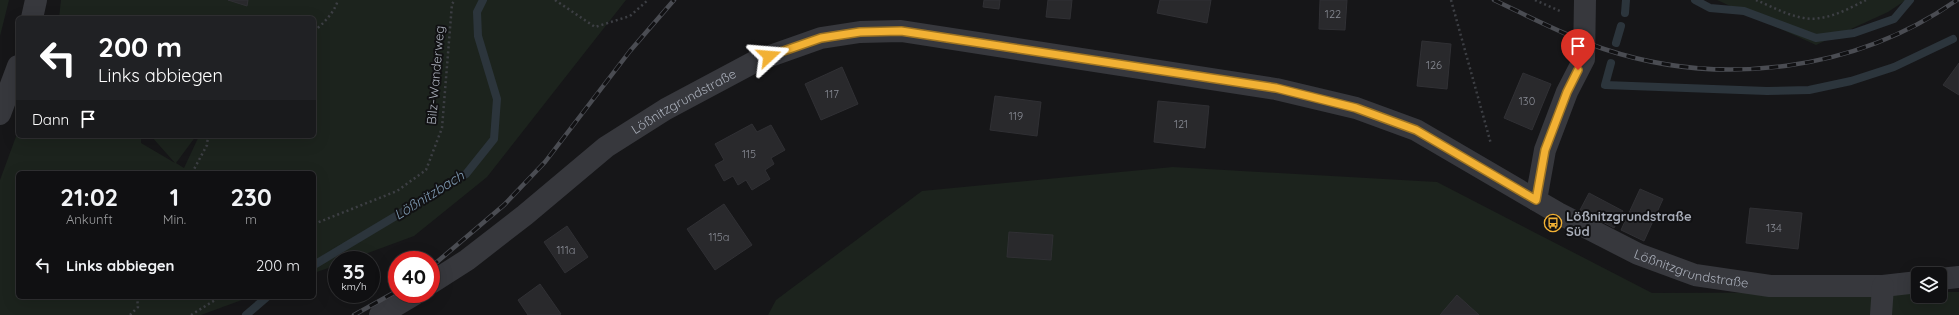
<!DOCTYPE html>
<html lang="de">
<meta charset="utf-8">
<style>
:root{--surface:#101012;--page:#19191b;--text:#f1f3f6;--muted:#9c9d9f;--line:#303032}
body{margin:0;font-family:Quicksand,sans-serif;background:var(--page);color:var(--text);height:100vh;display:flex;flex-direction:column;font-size:15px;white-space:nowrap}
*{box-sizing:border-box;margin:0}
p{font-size:13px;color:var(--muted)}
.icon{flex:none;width:22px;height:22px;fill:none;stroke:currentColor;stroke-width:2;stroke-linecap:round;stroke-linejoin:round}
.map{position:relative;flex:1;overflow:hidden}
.panel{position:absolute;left:16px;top:171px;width:300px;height:128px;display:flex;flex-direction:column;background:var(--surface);border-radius:6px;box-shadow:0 4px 16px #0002,0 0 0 1px var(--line)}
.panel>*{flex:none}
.guide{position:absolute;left:16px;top:16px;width:300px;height:122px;border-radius:6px;box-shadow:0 4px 16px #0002,0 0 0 1px var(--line);background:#202124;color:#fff;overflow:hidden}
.tools{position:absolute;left:1911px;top:267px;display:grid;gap:8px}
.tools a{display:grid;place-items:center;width:36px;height:36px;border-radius:6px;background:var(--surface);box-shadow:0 4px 16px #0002,0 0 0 1px var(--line);font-size:20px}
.speed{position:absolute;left:328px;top:251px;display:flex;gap:8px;font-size:20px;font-weight:700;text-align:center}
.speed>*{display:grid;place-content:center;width:52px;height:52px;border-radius:50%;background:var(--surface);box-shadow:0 4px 16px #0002,0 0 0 1px var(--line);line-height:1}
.speed small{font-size:10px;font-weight:400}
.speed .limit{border:6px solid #d22;background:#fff;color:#111}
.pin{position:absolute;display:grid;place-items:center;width:34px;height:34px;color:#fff;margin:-41px -17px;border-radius:50% 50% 50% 0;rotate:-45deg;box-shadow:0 0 4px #0007}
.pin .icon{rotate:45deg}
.me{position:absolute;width:44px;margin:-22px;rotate:71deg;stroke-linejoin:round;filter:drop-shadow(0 0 3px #0008)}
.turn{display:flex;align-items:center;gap:14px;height:84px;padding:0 16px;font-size:18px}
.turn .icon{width:52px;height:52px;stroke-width:2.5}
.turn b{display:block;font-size:28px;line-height:34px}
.then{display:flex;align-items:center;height:38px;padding:0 16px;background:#0003;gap:8px;font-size:15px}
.eta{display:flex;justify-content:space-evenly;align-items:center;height:68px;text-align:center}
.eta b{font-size:24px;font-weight:700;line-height:28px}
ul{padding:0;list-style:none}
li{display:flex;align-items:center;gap:12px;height:52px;padding:0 16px}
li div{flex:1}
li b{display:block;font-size:15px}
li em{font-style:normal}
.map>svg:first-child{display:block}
.green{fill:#1c231d}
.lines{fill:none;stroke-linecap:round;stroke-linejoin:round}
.stream{stroke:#2c353c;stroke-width:8}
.building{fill:#29292c;stroke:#303034}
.path{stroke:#3d3f44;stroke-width:2.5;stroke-dasharray:2 3;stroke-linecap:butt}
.minor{stroke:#37383d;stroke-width:22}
.rail-casing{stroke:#4a4c52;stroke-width:4.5}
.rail{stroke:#111113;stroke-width:3;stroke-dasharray:9;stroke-linecap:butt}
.route-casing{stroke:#9d7322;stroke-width:10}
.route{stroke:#f2b134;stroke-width:7}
.labels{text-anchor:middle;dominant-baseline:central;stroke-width:4;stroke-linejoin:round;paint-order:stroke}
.number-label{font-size:11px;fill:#888b94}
.street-label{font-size:13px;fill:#a8adb8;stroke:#111113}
.poi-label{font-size:13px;font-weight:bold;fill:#a8adb8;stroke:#111113;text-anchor:start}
.water-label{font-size:14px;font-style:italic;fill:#7f9bb3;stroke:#111113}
</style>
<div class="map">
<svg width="1959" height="315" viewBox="0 0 1959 315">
<rect width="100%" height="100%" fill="#161618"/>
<path class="green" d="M 0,0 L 9,0 L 0,36 Z
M 61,0 L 626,0 L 487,177 L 414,236 L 349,260 L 337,260 L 337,265 L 314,273 L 314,173 L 18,173 L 18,297 L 250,297 L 201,315 L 0,315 L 0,180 L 18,131 L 18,136 L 141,136 L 141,143 L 175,163 L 151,136 L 196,136 L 176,163 L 184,168 L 199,136 L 314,136 L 314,18 L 59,18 Z
M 1717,0 L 1906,0 L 1888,12 L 1816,45 Z
M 1173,167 L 1437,182 L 1652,293 L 1918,292 L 1918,296 L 1940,296 L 1940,292 L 1959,292 L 1959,315 L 768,315 L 776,300 L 922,191 Z"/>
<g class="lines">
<path class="stream" d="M 1695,0 L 1710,8 L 1744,11 L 1816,38 L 1854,33 L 1894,19 L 1910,0
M 1625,13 L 1626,0
M 1616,43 L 1621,26
M 1611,63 L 1605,85 L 1767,91 L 1809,90 L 1851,81 L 1894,67 L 1953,39
M 314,265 L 466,174 L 494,139 L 497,99 L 478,36 L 477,12 L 483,0
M 246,315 L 267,297"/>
</g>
<path class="building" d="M 228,0 L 248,0 L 247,6 Z
M 984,0 L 1000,0 L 999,9 L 983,7 Z
M 1048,0 L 1072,0 L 1070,19 L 1046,17 Z
M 1160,0 L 1211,0 L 1207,23 L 1157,13 Z
M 1320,0 L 1347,0 L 1345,30 L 1319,29 Z
M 1422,41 L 1451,44 L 1447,89 L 1417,86 Z
M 1959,63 L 1959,95 L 1943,85 Z
M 842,67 L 858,104 L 821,120 L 805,84 Z
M 1523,73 L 1551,84 L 1532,130 L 1504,118 Z
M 995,96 L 1041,102 L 1037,136 L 990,130 Z
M 1158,101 L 1209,106 L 1205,148 L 1154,142 Z
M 752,124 L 757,132 L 771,125 L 785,150 L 771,158 L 774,164 L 765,170 L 770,179 L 752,190 L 746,180 L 738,185 L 733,176 L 724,181 L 715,165 L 724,160 L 715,144 Z
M 1640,189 L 1663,199 L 1644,241 L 1621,230 Z
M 1589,193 L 1623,211 L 1614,228 L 1580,210 Z
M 724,204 L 752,245 L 715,270 L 687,229 Z
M 1750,208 L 1802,213 L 1798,249 L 1746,243 Z
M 567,226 L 588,257 L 565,273 L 544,242 Z
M 1009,232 L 1053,235 L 1051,260 L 1007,257 Z
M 540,284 L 561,314 L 559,315 L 528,315 L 518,300 Z
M 1457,295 L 1479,315 L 1440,315 Z"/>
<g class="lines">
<path class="path" d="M 555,0 L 595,27 L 630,16 L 648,0
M 1451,0 L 1491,144
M 1535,0 L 1560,11
M 1756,0 C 1775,8 1799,22 1820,18 C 1836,16 1852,7 1866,0
M 314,31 C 324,23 334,13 338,0
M 192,173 L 207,145 L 208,136
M 314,224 L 397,191 L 426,170 L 442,128 L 452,4 L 455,0
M 130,315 L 138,307 L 137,297
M 191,315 L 220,297"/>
<g class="minor">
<path d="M 32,18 L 36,0"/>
<path d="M 0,114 L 18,66"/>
<path d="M 1536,200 L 1545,150 L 1567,92 L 1584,59 L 1585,0"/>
<path d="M 1940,279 L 1959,277"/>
<path id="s1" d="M 431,283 L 467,260 L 525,215 L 606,147 L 666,109 L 756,61 L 821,38 L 860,32 L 901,31 L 1276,89 L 1356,108 L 1416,130 L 1558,213 L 1638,254 L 1695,275 L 1770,286 L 1883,286 L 1918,282"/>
<path d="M 380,315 L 415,294"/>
<path d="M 1881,315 L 1883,286"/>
</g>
<defs>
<path id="rail" d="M 1494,0 C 1530,17 1566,36 1604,49 C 1721,88 1856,71 1957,0
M 431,267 L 504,205 L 545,162 L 630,51 L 674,0
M 354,315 L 397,291"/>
</defs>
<use href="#rail" class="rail-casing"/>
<use href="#rail" class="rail"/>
</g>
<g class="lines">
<defs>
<path id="route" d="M 769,56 L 821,38 L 860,32 L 901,31 L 1276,88 L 1356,108 L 1416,130 L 1536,200 L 1545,150 L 1567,92 L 1578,70"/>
</defs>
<use href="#route" class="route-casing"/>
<use href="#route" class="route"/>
</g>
<defs>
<symbol id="bus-ring" viewBox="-11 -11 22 22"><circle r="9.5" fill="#111113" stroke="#f2b134" stroke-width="1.5"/><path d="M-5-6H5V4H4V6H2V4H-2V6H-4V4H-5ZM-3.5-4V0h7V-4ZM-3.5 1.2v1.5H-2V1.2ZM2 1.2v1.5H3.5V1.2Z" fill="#f2b134"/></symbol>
</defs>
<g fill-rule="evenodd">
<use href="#bus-ring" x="1543" y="213" width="20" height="20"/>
</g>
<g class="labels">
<g class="number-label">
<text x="1333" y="14">122</text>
<text x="1434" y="65">126</text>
<text x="832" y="94">117</text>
<text x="1527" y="101">130</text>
<text x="1016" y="116">119</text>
<text x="1181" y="124">121</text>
<text x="749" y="154">115</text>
<text x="1774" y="228">134</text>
<text x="719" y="237">115a</text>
<text x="566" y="250">111a</text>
</g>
<g class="street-label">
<text transform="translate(435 75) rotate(-85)">Bilz-Wanderweg</text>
<text stroke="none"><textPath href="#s1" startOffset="312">Lößnitzgrundstraße</textPath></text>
<text stroke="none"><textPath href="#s1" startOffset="1380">Lößnitzgrundstraße</textPath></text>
</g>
<g class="poi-label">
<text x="1566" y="216">Lößnitzgrundstraße<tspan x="1566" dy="15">Süd</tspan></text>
</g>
<g class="water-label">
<text transform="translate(429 195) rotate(-32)">Lößnitzbach</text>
</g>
</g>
</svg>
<div class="tools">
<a><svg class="icon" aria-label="layers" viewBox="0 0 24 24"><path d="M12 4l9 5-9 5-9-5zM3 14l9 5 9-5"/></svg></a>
</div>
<div class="speed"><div>35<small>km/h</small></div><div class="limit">40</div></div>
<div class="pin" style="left:1578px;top:70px;background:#d93025"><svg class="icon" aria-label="arrive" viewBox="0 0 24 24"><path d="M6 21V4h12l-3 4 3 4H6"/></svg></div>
<svg class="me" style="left:769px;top:56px" viewBox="-20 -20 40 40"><path d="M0-17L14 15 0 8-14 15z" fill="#f2b134" stroke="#fff" stroke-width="4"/></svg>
<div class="guide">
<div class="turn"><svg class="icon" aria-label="left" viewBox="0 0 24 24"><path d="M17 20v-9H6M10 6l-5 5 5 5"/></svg><div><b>200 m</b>Links abbiegen</div></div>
<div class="then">Dann<svg class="icon" aria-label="arrive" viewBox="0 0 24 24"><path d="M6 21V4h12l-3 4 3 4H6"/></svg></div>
</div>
<section class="panel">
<div class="eta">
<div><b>21:02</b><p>Ankunft</p></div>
<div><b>1</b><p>Min.</p></div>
<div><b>230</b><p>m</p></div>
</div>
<ul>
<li><svg class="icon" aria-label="left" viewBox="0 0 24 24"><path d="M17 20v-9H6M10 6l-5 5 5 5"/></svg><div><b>Links abbiegen</b></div><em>200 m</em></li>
</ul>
</section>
</div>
